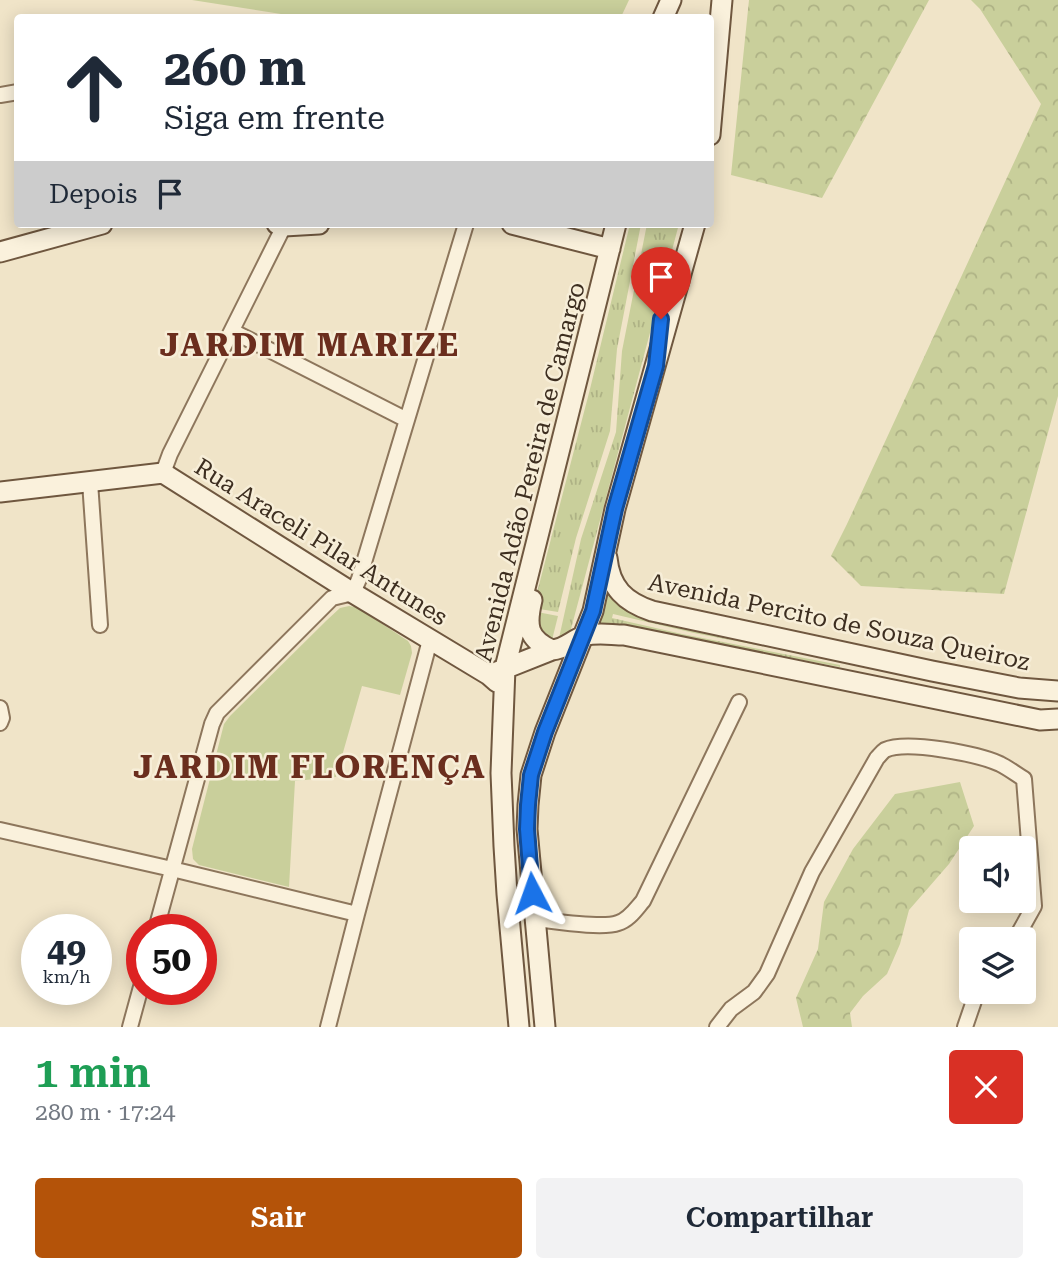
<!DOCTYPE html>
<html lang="pt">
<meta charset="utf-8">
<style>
:root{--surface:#fff;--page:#f2f2f3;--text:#1f2937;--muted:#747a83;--accent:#b45309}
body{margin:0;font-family:"Roboto Serif",serif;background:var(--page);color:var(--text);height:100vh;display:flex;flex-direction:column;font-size:26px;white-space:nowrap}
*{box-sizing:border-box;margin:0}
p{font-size:23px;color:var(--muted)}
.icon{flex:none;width:38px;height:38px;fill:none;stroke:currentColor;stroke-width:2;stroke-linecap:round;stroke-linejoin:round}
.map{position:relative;height:1027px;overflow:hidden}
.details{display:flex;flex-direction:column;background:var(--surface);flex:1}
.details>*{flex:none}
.banner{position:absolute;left:14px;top:14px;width:700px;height:214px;border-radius:7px;box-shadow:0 4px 18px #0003;background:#fff;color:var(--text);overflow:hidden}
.buttons{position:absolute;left:959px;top:836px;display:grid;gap:14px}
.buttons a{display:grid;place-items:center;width:77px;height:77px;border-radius:7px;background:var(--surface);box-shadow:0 4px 18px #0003;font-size:35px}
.speed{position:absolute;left:21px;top:914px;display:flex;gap:14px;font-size:35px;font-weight:700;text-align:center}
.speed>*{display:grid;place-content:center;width:91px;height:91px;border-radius:50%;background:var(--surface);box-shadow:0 4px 18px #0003;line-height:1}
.speed small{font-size:18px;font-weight:400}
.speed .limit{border:10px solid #d22;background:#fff;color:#111}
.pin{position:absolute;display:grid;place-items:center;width:60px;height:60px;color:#fff;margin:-72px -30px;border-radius:50% 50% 50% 0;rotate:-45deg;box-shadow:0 0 7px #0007}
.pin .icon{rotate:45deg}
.me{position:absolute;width:77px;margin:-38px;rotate:356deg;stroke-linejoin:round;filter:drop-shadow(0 0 5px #0008)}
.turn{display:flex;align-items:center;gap:24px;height:147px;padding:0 35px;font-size:32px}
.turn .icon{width:91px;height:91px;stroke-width:2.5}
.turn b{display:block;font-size:49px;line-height:60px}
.then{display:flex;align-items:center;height:66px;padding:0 35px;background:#0003;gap:14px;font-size:26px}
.round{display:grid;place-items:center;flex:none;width:74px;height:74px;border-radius:7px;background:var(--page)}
.summary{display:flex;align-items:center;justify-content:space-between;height:119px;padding:0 35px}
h1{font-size:42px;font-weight:600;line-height:52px;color:#1e9e55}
.button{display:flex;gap:14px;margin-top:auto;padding:14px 35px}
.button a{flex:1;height:80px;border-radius:7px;background:var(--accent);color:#fff;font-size:28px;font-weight:600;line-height:80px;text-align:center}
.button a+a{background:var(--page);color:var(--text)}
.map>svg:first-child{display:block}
.green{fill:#c9cf9b}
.forest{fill:url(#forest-crowns)}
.park{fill:url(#park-tufts)}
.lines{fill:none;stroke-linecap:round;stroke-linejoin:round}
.street-casing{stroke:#8d765c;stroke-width:18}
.secondary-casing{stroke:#6f573f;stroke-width:23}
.street{stroke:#faf1dc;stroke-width:14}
.secondary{stroke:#faf1dc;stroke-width:19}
.route-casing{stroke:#114b97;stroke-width:18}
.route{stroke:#1a73e8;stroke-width:12}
.labels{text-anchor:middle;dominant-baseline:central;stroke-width:5;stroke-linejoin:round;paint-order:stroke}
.street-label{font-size:24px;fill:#3d2e20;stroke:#f7eed8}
.district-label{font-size:32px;font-weight:bold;letter-spacing:2px;fill:#6b2e1e;stroke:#f7eed8}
</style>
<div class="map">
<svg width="1058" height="1027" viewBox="0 0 1058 1027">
<defs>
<pattern id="forest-crowns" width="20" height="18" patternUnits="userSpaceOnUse" patternTransform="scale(1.75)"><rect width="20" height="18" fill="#c9cf9b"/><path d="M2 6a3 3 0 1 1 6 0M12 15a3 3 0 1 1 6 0" fill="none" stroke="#aeb285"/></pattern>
<pattern id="park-tufts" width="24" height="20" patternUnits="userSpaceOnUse" patternTransform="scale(1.75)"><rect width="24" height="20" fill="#c9cf9b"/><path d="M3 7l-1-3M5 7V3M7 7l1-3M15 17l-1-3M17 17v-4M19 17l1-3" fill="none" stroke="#aeb285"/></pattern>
</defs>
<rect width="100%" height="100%" fill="#f0e4c8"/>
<path class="green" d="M 192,0 L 629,0 L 621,17 L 300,17 Z
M 349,606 L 355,607 L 363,611 L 408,641 L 411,646 L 412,653 L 400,695 L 362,686 L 336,777 L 295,781 L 289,887 L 199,865 L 193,859 L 192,849 L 224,724 L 230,716 L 327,620 L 340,608 Z"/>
<path class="forest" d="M 749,0 L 929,0 L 822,198 L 731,175 Z
M 971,0 L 1058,0 L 1058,396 L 1004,594 L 861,586 L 831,556 L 847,524 L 1041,104 L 980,9 Z
M 960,782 L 974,826 L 949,864 L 909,910 L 900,944 L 887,974 L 863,996 L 850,1013 L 852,1027 L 803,1027 L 796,998 L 818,949 L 824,902 L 853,849 L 895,794 Z"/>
<path class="park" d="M 630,224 L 641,224 L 617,349 L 610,431 L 576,538 L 558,612 L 533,608 L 590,389 Z
M 647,224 L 679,224 L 571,629 L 565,637 L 559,638 L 581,539 L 616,432 L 622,351 Z
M 605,589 C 617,603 627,612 644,619 L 841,659 L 840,661 L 694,633 L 613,614 L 612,618 L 682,634 L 840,665 L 840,667 L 602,623 L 598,622 Z
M 532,611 L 558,616 L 552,640 L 540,637 Z"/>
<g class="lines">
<defs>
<path id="street" d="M 0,95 L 18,92
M 232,331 L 407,420
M 163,473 L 170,454 L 284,226
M 90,482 L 100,625
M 0,708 L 2,718 L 0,723
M 0,830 L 172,869 L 357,914
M 535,919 C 554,921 602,929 618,923 C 629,920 636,909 643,901 L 739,702
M 156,929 L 212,724 L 217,713 L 332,598 L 353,593 L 359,579 L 466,224
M 130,1027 L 142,983
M 328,1027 L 357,914 L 430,640
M 717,1027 L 731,1009 L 754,992 L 767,974 L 812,872 L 877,758 C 880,755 882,752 885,750 C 907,740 978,754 1000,764 C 1008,768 1016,774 1024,779 L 1034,906 L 1015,940
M 965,1027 L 977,992"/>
<path id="secondary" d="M 663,18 L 671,0
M 710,135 L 722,0
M 277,224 L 284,226 L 319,224
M 512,224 L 610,249
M 0,252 L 102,224
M 0,492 L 163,473 L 353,593 L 489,675 L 497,682
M 607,558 C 610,588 625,602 652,611 L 932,671 L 1019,688 L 1058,691
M 532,600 C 526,625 527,639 552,650
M 489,675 L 552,650 C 565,649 572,640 584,636 C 596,632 611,635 624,635 L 1040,720 L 1058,719
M 519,1027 L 507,894 L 504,846 L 501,773 L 505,668 L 616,224
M 545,1027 L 527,829 L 528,805 L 531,775 L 545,732 L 593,611 L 615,509 L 695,224"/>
</defs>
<use href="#street" class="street-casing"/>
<use href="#secondary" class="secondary-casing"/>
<use href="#street" class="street"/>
<use href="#secondary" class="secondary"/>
</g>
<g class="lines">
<defs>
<path id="route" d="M 532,893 L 527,829 L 528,805 L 531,775 L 545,732 L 593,611 L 615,509 L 656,366 L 661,319"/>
</defs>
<use href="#route" class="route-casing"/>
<use href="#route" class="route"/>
</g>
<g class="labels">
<g class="street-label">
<text transform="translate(530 472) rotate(-76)">Avenida Adão Pereira de Camargo</text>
<text transform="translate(321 542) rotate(32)">Rua Araceli Pilar Antunes</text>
<text transform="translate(839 622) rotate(12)">Avenida Percito de Souza Queiroz</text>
</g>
<g class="district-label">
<text x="310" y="345">JARDIM MARIZE</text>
<text x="310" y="767">JARDIM FLORENÇA</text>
</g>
</g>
</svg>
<div class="buttons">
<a><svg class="icon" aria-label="sound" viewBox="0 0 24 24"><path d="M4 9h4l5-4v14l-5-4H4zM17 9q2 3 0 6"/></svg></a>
<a><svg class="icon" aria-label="layers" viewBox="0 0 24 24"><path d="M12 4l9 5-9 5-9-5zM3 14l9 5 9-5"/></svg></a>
</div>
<div class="speed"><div>49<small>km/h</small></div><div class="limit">50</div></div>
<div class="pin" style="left:661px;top:319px;background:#d93025"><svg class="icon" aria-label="arrive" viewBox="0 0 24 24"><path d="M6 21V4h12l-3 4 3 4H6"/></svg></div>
<svg class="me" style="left:532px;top:893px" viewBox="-20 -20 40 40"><path d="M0-17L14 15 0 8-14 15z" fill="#1a73e8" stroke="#fff" stroke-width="4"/></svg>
<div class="banner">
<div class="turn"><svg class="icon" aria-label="ahead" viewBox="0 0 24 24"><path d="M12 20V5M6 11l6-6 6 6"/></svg><div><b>260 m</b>Siga em frente</div></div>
<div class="then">Depois<svg class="icon" aria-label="arrive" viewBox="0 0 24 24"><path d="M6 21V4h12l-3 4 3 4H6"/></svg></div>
</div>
</div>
<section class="details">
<div class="summary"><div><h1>1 min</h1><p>280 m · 17:24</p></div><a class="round" style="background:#d93025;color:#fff"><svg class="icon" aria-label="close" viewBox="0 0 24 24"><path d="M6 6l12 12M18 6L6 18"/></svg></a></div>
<div class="button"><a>Sair</a><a>Compartilhar</a></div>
</section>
